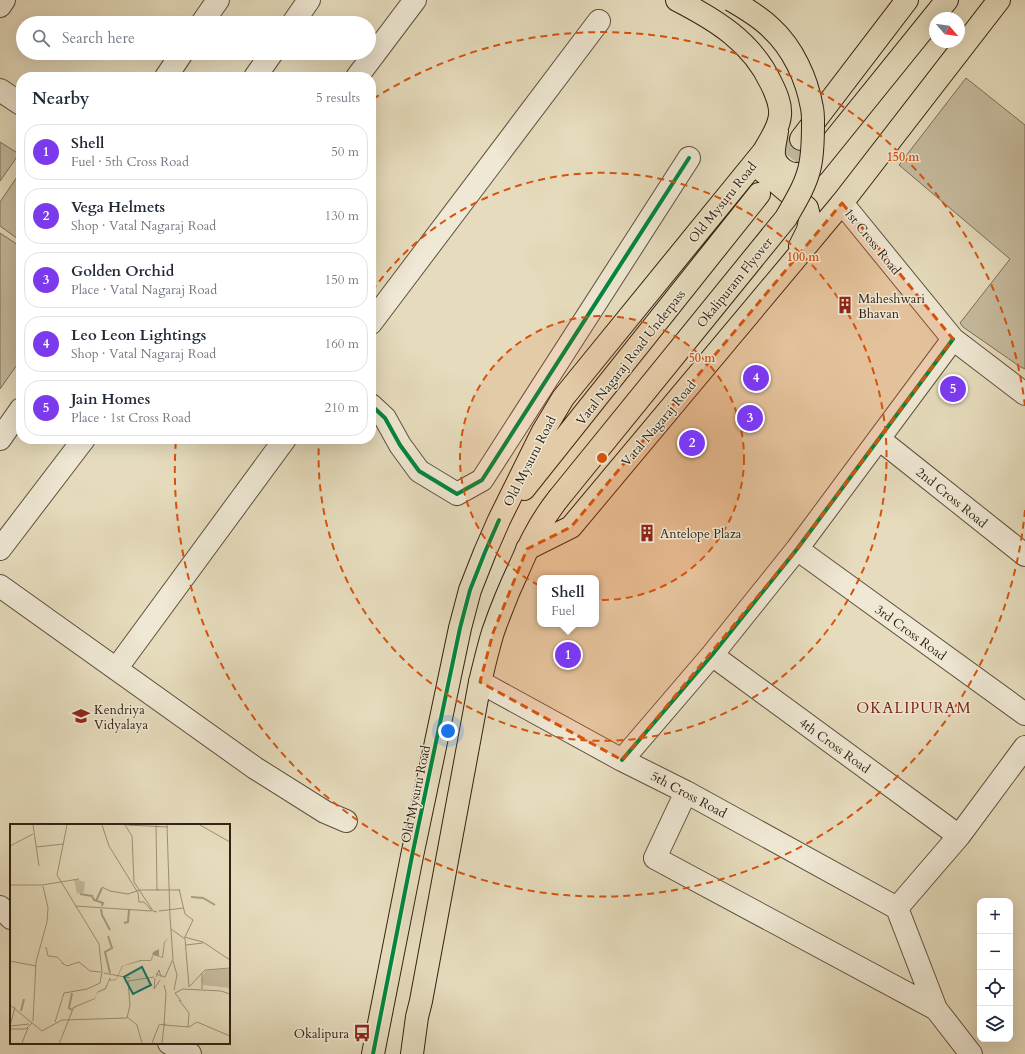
<!DOCTYPE html>
<html lang="en">
<head>
<meta charset="utf-8">
<style>
  body { margin:0; font-family:Cardo,serif; background:#f6f6f7; color:#1f2937 }
  .controls { position:absolute; right:12px; bottom:12px; display:grid; overflow:hidden; border-radius:8px; box-shadow:0 4px 16px #0002 }
  .controls button { width:36px; height:36px; display:grid; place-items:center; padding:0; border:0; border-bottom:1px solid #e0e1e3; background:#fff; color:#1f2937; font:20px sans-serif }
  .compass { position:absolute; left:929px; top:12px; width:36px; height:36px; border-radius:50%; background:#fff; box-shadow:0 4px 16px #0002; rotate:119deg }
  .you { position:absolute; left:448px; top:731px; width:14px; height:14px; margin:-10px; border:3px solid #fff; border-radius:50%; background:#1a73e8; box-shadow:0 0 0 6px #1a73e833 }
  .badge { display:grid; place-items:center; width:26px; height:26px; border-radius:50%; background:#7c3aed; color:#fff; font-size:13px; font-weight:700 }
  .pin { position:absolute; translate:-50% -50%; border:2px solid #fff; box-shadow:0 1px 4px #0006 }
  .popup { position:absolute; left:537px; top:575px; width:62px; height:52px; box-sizing:border-box; display:grid; place-content:center; border-radius:8px; background:#fff; filter:drop-shadow(0 1px 3px #0005); font-size:13px; white-space:nowrap; color:#747a83 }
  .popup b { font-size:15px; color:#1f2937 }
  .popup::after { content:''; position:absolute; left:50%; top:100%; margin-left:-8px; border:8px solid transparent; border-top-color:#fff }
  .list { margin:0; padding:0; list-style:none }
  h2 { display:flex; justify-content:space-between; align-items:center; height:52px; margin:0; padding:0 16px; font-size:17px }
  h2 small { font-size:13px; font-weight:400; color:#747a83 }
  .list li { display:grid; grid-template-columns:26px 1fr auto; gap:12px; align-items:center; box-sizing:border-box; height:56px; margin:0 8px 8px; padding:0 8px; border:1px solid #e0e1e3; border-radius:16px }
  .list b { display:block; font-size:15px; white-space:nowrap }
  .list p { margin:0; font-size:13px; white-space:nowrap; color:#747a83 }
  .list em { font-size:13px; font-style:normal; color:#747a83 }
  .icon { flex:none; width:22px; height:22px; fill:none; stroke:currentColor; stroke-width:2; stroke-linecap:round; stroke-linejoin:round }
  .map { position:relative; flex:none; width:1025px; height:1054px; overflow:hidden }
  .search { position:absolute; background:#fff; box-shadow:0 4px 16px #0002; left:16px; top:16px; width:360px; height:44px; display:flex; align-items:center; gap:10px; box-sizing:border-box; padding:0 14px; border-radius:22px; color:#747a83; font-size:15px }
  .panel { position:absolute; background:#fff; box-shadow:0 4px 16px #0002; left:16px; top:72px; width:360px; height:372px; border-radius:16px }
  .map>svg:first-child { display:block }
  .green { fill:#c7bca0; stroke:#7c6e5a }
  .lines { fill:none; stroke-linecap:round; stroke-linejoin:round }
  .major-tunnel { stroke:#c2b79b; stroke-width:22; stroke-dasharray:22 11; stroke-linecap:butt }
  .minor-casing { stroke:#5e503e; stroke-width:24 }
  .major-casing { stroke:#312113; stroke-width:24 }
  .minor { stroke:#efe8d4; stroke-width:22 }
  .major { stroke:#e6dcbd; stroke-width:22 }
  .major-bridge-casing { stroke:#312113; stroke-width:24; stroke-linecap:butt }
  .major-bridge { stroke:#e6dcbd; stroke-width:22 }
  .cycleway-casing { stroke:#efe8d4; stroke-width:6 }
  .cycleway { stroke:#00873e; stroke-width:4 }
  .marked { fill:#d6530d; fill-opacity:0.2; stroke:#d6530d; stroke-width:3; stroke-dasharray:8 5; stroke-linejoin:round }
  .ring { fill:none; stroke:#d6530d; stroke-width:2; stroke-dasharray:7 5 }
  .labels { text-anchor:middle; stroke-width:3; stroke-linejoin:round; paint-order:stroke }
  .street-label { font-size:13px; fill:#312113; stroke:#efe8d4 }
  .poi-label { font-size:13px; fill:#312113; stroke:#efe8d4; text-anchor:start }
  .quarter-label { font-size:15px; letter-spacing:1px; fill:#7a1f14; stroke:#efe8d4 }
  .inset-river { fill:none; stroke:#a89c83; stroke-width:2 }
  .inset-road { fill:none; stroke:#9e9179; stroke-width:1 }
  .view { fill:#0f766e; fill-opacity:0.15; stroke:#0f766e; stroke-width:2 }
  .inset-edge { fill:none; stroke:#312113; stroke-width:2 }
  .centre { fill:#d6530d; stroke:#efe8d4; stroke-width:2 }
  .ring-label { font-size:12px; text-anchor:middle; font-weight:bold; fill:#d6530d; stroke:#efe8d4; stroke-width:3; stroke-linejoin:round; paint-order:stroke }
</style>
</head>
<body>
<div class="map">
<svg width="1025" height="1054" viewBox="0 0 1025 1054">
  <rect width="100%" height="100%" fill="#e6dcbd"/>
  <filter id="stains"><feTurbulence type="fractalNoise" baseFrequency=".005" numOctaves="4"/><feColorMatrix values="0 0 0 0 .2 0 0 0 0 .09 0 0 0 0 .02 0 0 0 .5 -.17"/></filter>
  <radialGradient id="worn" r=".72"><stop offset=".6" stop-color="#630" stop-opacity="0"/><stop offset="1" stop-color="#630" stop-opacity=".3"/></radialGradient>
  <!-- green -->
  <path class="green" d="M966,78L1025,125V369L1019,366L963,327L960,323L1010,259L899,165Z
    M0,142L19,154L0,181Z
    M21,171V241L0,226V202Z
    M0,233L21,247V359L0,389Z"/>
  <g class="lines">
    <!-- major-tunnel -->
    <path class="major-tunnel" d="M768,182L801,139"/>
    <!-- minor casing -->
    <g class="minor-casing">
      <path id="minor" d="M0,6L4,0
        M202,23L218,0
        M293,23L309,0
        M166,77L182,53
        M255,77L272,53
        M357,77L415,0
        M0,90L21,104
        M842,203L953,339L1025,394
        M371,323L599,21
        M371,405L385,418L400,445L419,471L457,494L482,480L689,158
        M0,439L21,409
        M879,439L1025,555
        M0,549L84,439
        M797,549L1025,714
        M0,586L255,768L325,812L346,821
        M712,655L959,836
        M116,669L285,439
        M480,682L622,760L686,792L897,908
        M622,760L712,655L797,549L953,339
        M686,792L655,858L936,1009
        M0,907L11,918
        M897,908L959,836L1025,747
        M897,908L936,1009L971,1054
        M169,1043L190,1054"/>
    </g>
    <!-- major casing -->
    <g class="major-casing">
      <path id="major" d="M777,131C776,139 773,148 774,156C777,169 791,177 803,173C807,172 810,169 813,166L947,0
        M801,139L907,0
        M759,168L807,208L810,220L808,230L800,246
        M524,489L759,194
        M527,549L571,527L842,203L999,0
        M373,1054L412,856L460,628L470,590L485,552L499,520L542,433L563,398L764,151C770,140 779,128 780,115C781,104 776,93 771,83C752,42 716,20 677,0
        M412,1054L417,1017L421,1001L480,682C484,666 488,648 493,632C501,609 510,587 520,566C530,542 542,519 558,499"/>
    </g>
    <!-- minor -->
    <use href="#minor" class="minor"/>
    <!-- major -->
    <use href="#major" class="major"/>
    <!-- major-bridge casing -->
    <g class="major-bridge-casing">
      <path id="major-bridge" d="M558,499L786,218C795,202 806,185 810,166C813,152 813,138 813,123C813,118 813,113 812,108C807,79 793,48 771,28C760,17 745,8 731,0"/>
    </g>
    <!-- major-bridge -->
    <use href="#major-bridge" class="major-bridge"/>
    <!-- cycleway casing -->
    <g class="cycleway-casing">
      <path id="cycleway" d="M371,405L385,418L400,445L419,471L457,494L482,480L689,158
        M622,760L712,655L797,549L953,339
        M373,1054L412,856L460,628L470,590L485,552L499,520"/>
    </g>
    <!-- cycleway -->
    <use href="#cycleway" class="cycleway"/>
  </g>
  <!-- marked area -->
  <path class="marked" d="M842,203L953,339L797,549L622,760L480,682L493,633L527,549L571,527Z"/>
  <!-- distance rings -->
  <circle cx="602" cy="458" r="142" fill="#d6530d" fill-opacity=".12"/>
  <g class="ring">
    <circle cx="602" cy="458" r="142"/>
    <path d="M372 291A284 284 0 1 1 319 441"/>
    <path d="M1025 510A426 426 0 0 1 176 439M373 99A426 426 0 0 1 1025 406"/>
  </g>
  <!-- icons -->
  <defs>
    <g id="building-bare" transform="scale(1.38)"><path d="M-4-6H4V6H1V3H-1V6H-4ZM-2.5-4.3h1.7v1.8h-1.7ZM.8-4.3h1.7v1.8H.8ZM-2.5-1h1.7V.8h-1.7ZM.8-1h1.7V.8H.8Z" fill="#8f2418" stroke="#efe8d4" stroke-width="2.5" paint-order="stroke"/></g>
    <g id="school-bare" transform="scale(1.38)"><path d="M0-5L7-2L0 1L-7-2ZM-4 1L0 2.5L4 1V4Q0 6-4 4Z" fill="#8f2418" stroke="#efe8d4" stroke-width="2.5" paint-order="stroke"/></g>
    <g id="bus-bare" transform="scale(1.38)"><path d="M-5-6H5V4H4V6H2V4H-2V6H-4V4H-5ZM-3.5-4V0h7V-4ZM-3.5 1.2v1.5H-2V1.2ZM2 1.2v1.5H3.5V1.2Z" fill="#8f2418" stroke="#efe8d4" stroke-width="2.5" paint-order="stroke"/></g>
  </defs>
  <g fill-rule="evenodd">
    <use href="#building-bare" x="845" y="305"/>
    <use href="#building-bare" x="647" y="533"/>
    <use href="#school-bare" x="81" y="716"/>
    <use href="#bus-bare" x="362" y="1033"/>
  </g>
  <g class="labels">
    <!-- street labels -->
    <g class="street-label">
      <text transform="translate(722 202) rotate(-51)" y="5">Old Mysuru Road</text>
      <text transform="translate(873 241) rotate(51)" y="5">1st Cross Road</text>
      <text transform="translate(734 282) rotate(-51)" y="5">Okalipuram Flyover</text>
      <text transform="translate(630 357) rotate(-52)" y="5">Vatal Nagaraj Road Underpass</text>
      <text transform="translate(658 423) rotate(-50)" y="5">Vatal Nagaraj Road</text>
      <text transform="translate(529 461) rotate(-63)" y="5">Old Mysuru Road</text>
      <text transform="translate(952 497) rotate(39)" y="5">2nd Cross Road</text>
      <text transform="translate(911 632) rotate(36)" y="5">3rd Cross Road</text>
      <text transform="translate(835 745) rotate(36)" y="5">4th Cross Road</text>
      <text transform="translate(415 794) rotate(-78)" y="5">Old Mysuru Road</text>
      <text transform="translate(689 794) rotate(28)" y="5">5th Cross Road</text>
    </g>
    <!-- poi labels -->
    <g class="poi-label">
      <text x="858" y="303">Maheshwari<tspan x="858" dy="15">Bhavan</tspan></text>
      <text x="660" y="538">Antelope Plaza</text>
      <text x="94" y="714">Kendriya<tspan x="94" dy="15">Vidyalaya</tspan></text>
      <text x="349" y="1038" text-anchor="end">Okalipura</text>
    </g>
    <!-- quarter labels -->
    <g class="quarter-label">
      <text x="914" y="713">OKALIPURAM</text>
    </g>
  </g>
  <!-- overview -->
  <g transform="translate(10 824)">
    <rect width="220" height="220" fill="#e6dcbd"/>
    <path d="M64,55L75,58L74,68L67,70ZM204,145H220V164L193,161L191,156L195,147Z" fill="#c7bca0"/>
    <path d="M160,113L155,118L153,134L143,131L142,136L140,137H131L113,142L106,156L99,157L96,165L87,169L85,175L64,184L50,219H49L63,183L85,174L87,168L95,164L100,153L101,156L106,155L112,142L130,136H141L143,128L149,125V132L152,133L154,118Z" fill="#a89c83"/>
    <path class="inset-river" d="M70,70L82,72L84,76L93,79L92,82M181,73L193,74L205,81M86,77L92,64M91,85L92,91L100,106M114,99L118,98L119,86M98,112L102,124L95,128L100,149M62,186L59,184L62,169M11,187L14,175"/>
    <path class="inset-road" d="M23,1L29,42M92,1L99,22L128,69L129,78H134L142,87M115,1L122,12L124,58L143,87L147,88M117,1L158,3M146,1L147,66H170M190,1L220,18M0,22L23,10M26,23L54,20M0,61H32L69,55M92,63L100,67L118,70L130,66H149M169,65L175,90L183,96L175,113M65,82L141,87M149,87L174,84M161,105L175,115L179,163M174,113L193,118L220,136M176,121L193,119M36,123L38,132L47,133L54,140M0,137L26,142M163,137L167,151L164,166M52,139L57,142L69,138L80,147L91,148M94,149L120,154M146,150L155,153L163,135L160,93L157,1M146,153L149,146L151,153M145,154L144,165L150,156M154,161L156,169L154,201M179,163L195,146L220,144M192,165V149M169,176L179,189L178,203M171,177L165,169L173,165L211,167L220,170M0,181L32,207L52,196L117,194L120,181L118,157L144,153M117,193L127,201L132,219M23,197L26,138L37,98L38,84L33,62M45,198L54,169L77,165L90,159L92,148L89,120L47,51L57,1M154,201L179,203L187,198L220,212M0,202L19,200M0,202L5,183M0,205H16L22,199M12,219L18,204M142,219L149,201L156,200M152,219L154,201"/>
    <path class="view" d="M132,143L141,161L123,170L114,153Z"/>
    <rect width="220" height="220" class="inset-edge"/>
  </g>
  <circle cx="602" cy="458" r="6" class="centre"/>
  <g class="ring-label">
    <text x="903" y="161">150 m</text>
    <text x="803" y="261">100 m</text>
    <text x="702" y="362">50 m</text>
  </g>
  <rect width="100%" height="100%" filter="url(#stains)"/>
  <rect width="100%" height="100%" fill="url(#worn)"/>
</svg>
<div class="controls">
<button>+</button>
<button>−</button>
<button><svg class="icon" aria-label="locate" viewBox="0 0 24 24"><circle cx="12" cy="12" r="6"/><path d="M12 2v4M12 18v4M2 12h4M18 12h4"/></svg></button>
<button><svg class="icon" aria-label="layers" viewBox="0 0 24 24"><path d="M12 4l9 5-9 5-9-5zM3 14l9 5 9-5"/></svg></button>
</div>
<svg class="compass" viewBox="-18 -18 36 36"><path d="M0-13l5 13h-10z" fill="#e53935"/><path d="M0 13l5-13h-10z" fill="#747a83"/></svg>
<div class="you"></div>
<div class="pin badge" style="left:568px;top:655px">1</div>
<div class="popup"><b>Shell</b>Fuel</div>
<div class="pin badge" style="left:692px;top:443px">2</div>
<div class="pin badge" style="left:750px;top:418px">3</div>
<div class="pin badge" style="left:756px;top:378px">4</div>
<div class="pin badge" style="left:953px;top:389px">5</div>
<div class="search"><svg class="icon" aria-label="search" viewBox="0 0 24 24"><circle cx="10" cy="10" r="6"/><path d="M15 15l6 6"/></svg>Search here</div>
<section class="panel">
<h2>Nearby<small>5 results</small></h2>
<ul class="list">
<li><span class="badge">1</span><div><b>Shell</b><p>Fuel · 5th Cross Road</p></div><em>50 m</em></li>
<li><span class="badge">2</span><div><b>Vega Helmets</b><p>Shop · Vatal Nagaraj Road</p></div><em>130 m</em></li>
<li><span class="badge">3</span><div><b>Golden Orchid</b><p>Place · Vatal Nagaraj Road</p></div><em>150 m</em></li>
<li><span class="badge">4</span><div><b>Leo Leon Lightings</b><p>Shop · Vatal Nagaraj Road</p></div><em>160 m</em></li>
<li><span class="badge">5</span><div><b>Jain Homes</b><p>Place · 1st Cross Road</p></div><em>210 m</em></li>
</ul>
</section>
</div>
</body>
</html>
